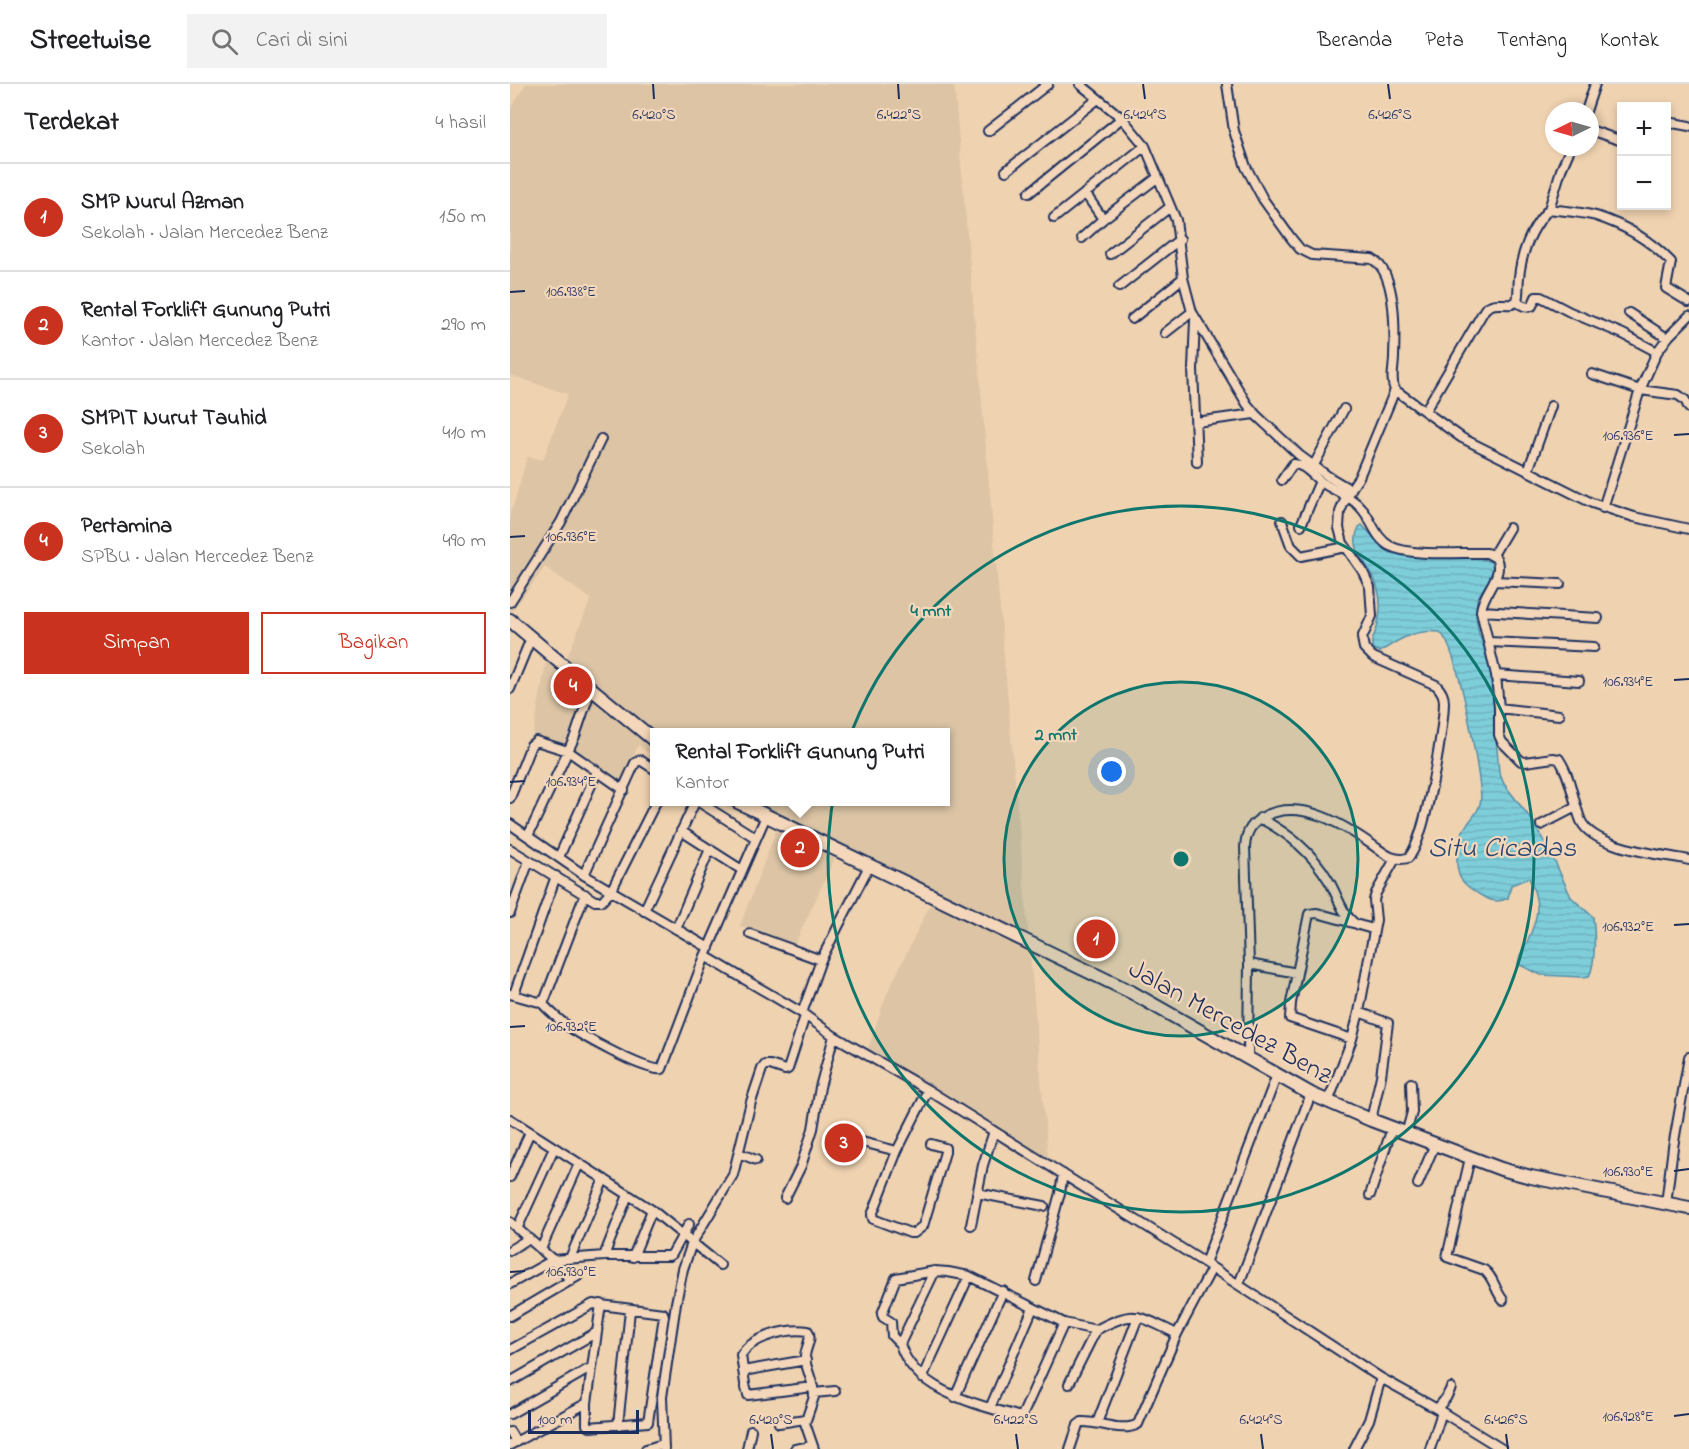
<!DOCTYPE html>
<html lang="id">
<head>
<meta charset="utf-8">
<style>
  body { margin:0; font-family:"Indie Flower",sans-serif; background:#f2f2f2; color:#202124 }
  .controls { position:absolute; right:18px; top:18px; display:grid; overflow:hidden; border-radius:0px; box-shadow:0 3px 9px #0003 }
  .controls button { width:54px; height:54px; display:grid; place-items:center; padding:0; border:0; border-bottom:2px solid #e0e0e0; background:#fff; color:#202124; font:30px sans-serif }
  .compass { position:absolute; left:1035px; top:18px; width:54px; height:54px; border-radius:50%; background:#fff; box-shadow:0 3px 9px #0003; rotate:265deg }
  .scale { position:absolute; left:18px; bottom:15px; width:111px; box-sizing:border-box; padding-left:6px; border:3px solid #1b2f5e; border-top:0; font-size:16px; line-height:21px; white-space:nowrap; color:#1b2f5e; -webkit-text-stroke:4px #f4d7ba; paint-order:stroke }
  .you { position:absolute; left:602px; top:688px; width:21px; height:21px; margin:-15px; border:4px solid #fff; border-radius:50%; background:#1a73e8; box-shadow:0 0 0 9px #1a73e833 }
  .badge { display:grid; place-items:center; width:39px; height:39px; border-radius:50%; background:#c8321e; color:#fff; font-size:20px; font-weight:700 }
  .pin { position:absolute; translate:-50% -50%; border:3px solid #fff; box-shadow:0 2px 6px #0006 }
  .popup { position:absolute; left:140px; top:644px; width:300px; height:78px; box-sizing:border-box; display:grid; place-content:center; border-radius:0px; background:#fff; filter:drop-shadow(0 2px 4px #0005); font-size:20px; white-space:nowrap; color:#757577 }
  .popup b { font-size:22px; color:#202124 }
  .popup::after { content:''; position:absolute; left:50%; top:100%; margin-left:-12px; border:12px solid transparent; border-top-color:#fff }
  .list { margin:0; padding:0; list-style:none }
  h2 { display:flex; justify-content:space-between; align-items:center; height:78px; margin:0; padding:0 24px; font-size:26px }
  h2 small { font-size:20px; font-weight:400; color:#757577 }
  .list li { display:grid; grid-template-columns:39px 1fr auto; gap:18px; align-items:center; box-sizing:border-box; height:108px; padding:0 24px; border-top:2px solid #e0e0e0 }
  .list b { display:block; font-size:22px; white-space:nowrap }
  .list p { margin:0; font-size:20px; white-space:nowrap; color:#757577 }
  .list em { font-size:20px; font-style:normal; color:#757577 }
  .actions { display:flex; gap:12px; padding:18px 24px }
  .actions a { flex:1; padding:14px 0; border:2px solid #c8321e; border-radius:0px; text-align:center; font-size:21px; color:#c8321e }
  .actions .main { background:#c8321e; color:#fff }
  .icon { flex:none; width:33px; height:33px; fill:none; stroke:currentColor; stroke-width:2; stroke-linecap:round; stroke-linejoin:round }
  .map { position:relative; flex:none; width:1179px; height:1365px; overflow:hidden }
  header { display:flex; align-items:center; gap:36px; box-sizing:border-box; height:84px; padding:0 30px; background:#fff; border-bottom:2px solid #e0e0e0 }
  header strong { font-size:28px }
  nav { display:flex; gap:33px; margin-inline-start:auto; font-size:21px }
  .search { width:420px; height:54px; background:#f2f2f2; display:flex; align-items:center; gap:15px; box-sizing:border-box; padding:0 21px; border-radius:0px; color:#757577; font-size:22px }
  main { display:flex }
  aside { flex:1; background:#fff }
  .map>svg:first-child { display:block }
  .built { fill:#dcc4a5 }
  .water { fill:url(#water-rules); stroke:#568ea8; stroke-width:1.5 }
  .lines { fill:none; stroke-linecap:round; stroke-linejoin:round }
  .minor-casing { stroke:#1b2f5e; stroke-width:12 }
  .primary-casing { stroke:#1b2f5e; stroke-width:16 }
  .minor { stroke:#f4d7ba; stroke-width:8 }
  .primary { stroke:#f4d7ba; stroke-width:12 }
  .ticks { fill:none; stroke:#1b2f5e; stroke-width:2 }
  .ring { fill:none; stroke:#0f766e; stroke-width:3 }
  .labels { text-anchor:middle; stroke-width:4.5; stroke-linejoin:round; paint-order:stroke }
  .street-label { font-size:27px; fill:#1b2f5e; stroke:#f4d7ba }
  .water-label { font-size:28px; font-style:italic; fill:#2a4771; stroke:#f4d7ba }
  .ticks-label { font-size:15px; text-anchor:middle; fill:#1b2f5e; stroke:#f4d7ba; stroke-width:4.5; stroke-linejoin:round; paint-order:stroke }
  .centre { fill:#0f766e; stroke:#f4d7ba; stroke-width:3 }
  .ring-label { font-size:18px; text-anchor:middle; font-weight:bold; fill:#0f766e; stroke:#f4d7ba; stroke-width:4.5; stroke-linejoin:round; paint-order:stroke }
</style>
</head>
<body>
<header>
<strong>Streetwise</strong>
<div class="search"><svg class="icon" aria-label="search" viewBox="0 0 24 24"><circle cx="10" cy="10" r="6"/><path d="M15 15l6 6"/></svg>Cari di sini</div>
<nav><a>Beranda</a><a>Peta</a><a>Tentang</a><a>Kontak</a></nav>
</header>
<main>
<aside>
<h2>Terdekat<small>4 hasil</small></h2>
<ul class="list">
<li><span class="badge">1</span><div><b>SMP Nurul Azman</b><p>Sekolah · Jalan Mercedez Benz</p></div><em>150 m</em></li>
<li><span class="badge">2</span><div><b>Rental Forklift Gunung Putri</b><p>Kantor · Jalan Mercedez Benz</p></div><em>290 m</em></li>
<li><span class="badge">3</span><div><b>SMPIT Nurut Tauhid</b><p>Sekolah</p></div><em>410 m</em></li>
<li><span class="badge">4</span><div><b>Pertamina</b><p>SPBU · Jalan Mercedez Benz</p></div><em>490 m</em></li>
</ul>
<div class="actions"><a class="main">Simpan</a><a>Bagikan</a></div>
</aside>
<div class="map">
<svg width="1179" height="1365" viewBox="0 0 1179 1365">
  <defs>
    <pattern id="water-rules" width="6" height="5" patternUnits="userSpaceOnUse" patternTransform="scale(1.5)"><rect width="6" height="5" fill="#7eceda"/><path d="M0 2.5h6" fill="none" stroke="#6cb1be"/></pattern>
  </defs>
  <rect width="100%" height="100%" fill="#efd2b0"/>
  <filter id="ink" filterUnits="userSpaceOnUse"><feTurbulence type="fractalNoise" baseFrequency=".0167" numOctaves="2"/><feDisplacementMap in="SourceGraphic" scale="12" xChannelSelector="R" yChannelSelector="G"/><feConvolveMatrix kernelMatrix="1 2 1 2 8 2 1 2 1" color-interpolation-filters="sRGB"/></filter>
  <g filter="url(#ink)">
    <!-- built -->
    <path class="built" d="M16,0H444L538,1075L492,1051L433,1009L358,965L376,912L421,819L327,769L283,864L230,842L267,744L204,718H436V648H144V673L128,661L110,702L63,665L23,652L39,562L56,576L81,515L35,483L2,527L0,526V428L5,417L17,373L33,376L58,310L0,291V26Z"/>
    <!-- water -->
    <path class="water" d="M852,441L867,457L897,471L919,474L966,473L981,478L984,483L982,491L967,515L966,532L969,550L980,579L989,688L994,700L1024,739L1046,780L1061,813L1083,833C1085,846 1086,880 1079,892L1073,893L1031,891L1008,880C1009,871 1013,865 1017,858C1029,832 1031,820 1019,794L1001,801L998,814C988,819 981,817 972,812C965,808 955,802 951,795C944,783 947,756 954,745C961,734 971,727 971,713C969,685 949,565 930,548C905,545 889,555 870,568L863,565C859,555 867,549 868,539C871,527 871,514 867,502C861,481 837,466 849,443Z"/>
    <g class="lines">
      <!-- minor casing -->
      <g class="minor-casing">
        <path id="minor" d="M570,0L612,34L635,62L666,136L673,194L682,228L737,320L747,332L789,371L819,393L841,406
          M717,0L724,47L736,83L753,115L781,154L790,165L802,171L862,175C887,188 885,248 884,273C884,285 880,295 885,306L849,393L837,411L830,428L829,444L833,459L852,486L860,503L862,532L852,554L854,564L863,573L926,601C931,606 934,611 934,618C934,643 915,759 898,774C882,778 873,768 861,760C832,740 792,715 757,731C742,738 736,747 735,763L739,880L738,975
          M1076,27L1085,0
          M1156,43L1163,39L1179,42
          M1080,46L1112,57
          M478,47L538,0
          M496,87L588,15
          M519,109L612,34
          M575,109L593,135
          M1039,125L1051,86L1061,63
          M544,134L635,62
          M572,154L593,135L647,94
          M600,170L660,123
          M609,203L670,155
          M1007,217C1009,209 1008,201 1009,193C1012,166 1021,144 1039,125C1054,127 1071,128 1086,132C1114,141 1140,156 1161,178L1156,204L1179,218
          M1007,217C1010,221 1016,224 1022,222L1026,213H1031L1060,228L1113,250L1147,268
          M1119,229L1157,254
          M622,235L673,194
          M685,236L683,285L687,378
          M655,249L682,228
          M1082,290L1130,306L1168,311L1175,316L1179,324
          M885,306L952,354L1082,419L1124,433L1179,445
          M915,327L975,225C984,217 991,221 1002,220L1007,217
          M686,338L744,330
          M804,381L834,325
          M1018,387L1041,322
          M772,396L783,380C794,380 801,390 810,397C823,407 841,411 852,425C862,436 865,454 880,462C901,473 952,468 977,469L986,474C995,492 972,508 971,527L986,591L989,624V651L992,658L1011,677L1015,678L1043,674L1049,675C1061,693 1063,717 1071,737C1084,765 1152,770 1179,776
          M1093,424L1130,306L1147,268L1159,252L1179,232
          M772,437L781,462L791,472L836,463
          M791,441L810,397
          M983,471L999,444
          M985,497L1050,500
          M0,518L51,438L91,355
          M971,527L1088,534
          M979,558L1084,563
          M986,591L1069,597
          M0,605L21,554
          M989,624L1049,631
          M0,714L21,661L26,657L58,667L114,706
          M189,718L246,754
          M750,734C779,750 802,768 819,797C827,810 831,828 843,838C849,843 858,842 864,846
          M0,740L74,791L199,864
          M1031,741L1066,723
          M171,747L232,786
          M18,752L65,652L81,605
          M0,765L85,817H92L101,807L146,718
          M49,773L87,688
          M74,791L125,679L130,676L144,685
          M134,827L185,718
          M0,829L19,777
          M166,845L200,765
          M240,850L311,876
          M195,872L292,929L324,952L418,1006L695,1179L871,1294L927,1325L992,1365
          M739,880L787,889L799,830L807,829L843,839
          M787,889L781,919L780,934L842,955
          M0,910L29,918L35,915L75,810
          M4,910L46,792
          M31,918C37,925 44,931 51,937C66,949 135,988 152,985L195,872L256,732
          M849,928L878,939L871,992L861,1036
          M292,929L311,876L359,782
          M418,1006L387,1067L362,1131L363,1135L400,1149H404L413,1142L435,1068V1064L421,1060
          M818,1018L842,955L849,928L866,836L864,816L866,809L885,775
          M0,1035L142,1126L210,1181
          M896,1050L902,1028L901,999
          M348,1057L387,1067
          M229,1069L246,1076
          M960,1074L937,1173L974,1186C984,1193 985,1207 993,1216
          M0,1093L20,1048
          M908,1100L925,1060
          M467,1109L534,1122
          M860,1111L882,1044
          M275,1114L291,1082L303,1045L310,1003L324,952
          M1156,1120L1163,1063L1179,973
          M0,1138L43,1176L61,1197
          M461,1141L473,1081L484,1047
          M7,1145L44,1064
          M31,1165L69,1080
          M0,1166L18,1155
          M94,1172L118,1111
          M123,1173L142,1126
          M60,1174L94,1095
          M695,1179L767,991
          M425,1187L390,1260C404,1307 466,1320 507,1332H512L554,1239
          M526,1197L550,1109L553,1090
          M0,1200L43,1176L94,1172H159L162,1170L179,1140
          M729,1200L801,1010
          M0,1232L68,1192
          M390,1260L382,1252L381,1238L373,1233L372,1230L386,1194L425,1187L438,1188L459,1192L554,1239L586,1246C626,1224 628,1232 667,1250
          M0,1266L83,1220L153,1229L154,1232L138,1338L80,1343L77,1341V1319L91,1220
          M233,1287L296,1276
          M412,1294L459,1192
          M0,1298L87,1248
          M559,1300L586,1246
          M303,1303L238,1311L235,1300L231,1271C242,1253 277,1244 298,1247C303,1257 294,1264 295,1275C297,1288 304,1298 304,1313L295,1339L304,1365
          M304,1309L325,1307
          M445,1313L493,1207
          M480,1324L523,1224
          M927,1325L936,1314L941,1304
          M0,1330L82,1283
          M269,1339L295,1335
          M587,1339L628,1233
          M108,1341L120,1226
          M0,1348L6,1358
          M0,1361L77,1319
          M136,1365L153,1360
          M154,1365L152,1313L166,1219L173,1185L182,1159L223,1091L241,1018L252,985L255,981H260L275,986L278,985L295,932
          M237,1365L241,1346
          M285,1365L302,1362
          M560,1365L568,1341L572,1338C589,1337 612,1349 628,1340L667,1250L702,1184
          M844,1365L859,1336L871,1294
          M920,1365L932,1328"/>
      </g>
      <!-- primary casing -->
      <g class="primary-casing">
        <path id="primary" d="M0,536L73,598L144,656
          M228,718L621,908L801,1010L861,1036L991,1085L1021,1093L1179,1124"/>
      </g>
      <!-- minor -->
      <use href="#minor" class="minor"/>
      <!-- primary -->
      <use href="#primary" class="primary"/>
    </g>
  </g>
  <!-- ticks -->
  <path class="ticks" d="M143,0L144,15M388,0L389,15M633,0L635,15M878,0L880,15M0,208L15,207M1164,351L1179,350M0,453L15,452M1164,596L1179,595M0,698L15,697M1164,841L1179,840M0,943L15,942M1164,1087L1179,1085M0,1188L15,1187M1164,1332L1179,1330M261,1350L263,1365M506,1350L508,1365M751,1350L753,1365M996,1350L998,1365"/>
  <!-- distance rings -->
  <circle cx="671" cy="775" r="177" fill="#0f766e" fill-opacity=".12"/>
  <g class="ring">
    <circle cx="671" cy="775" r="177"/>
    <circle cx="671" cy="775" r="353"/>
  </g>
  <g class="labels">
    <!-- street labels -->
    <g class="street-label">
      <text transform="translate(721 937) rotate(29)" y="9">Jalan Mercedez Benz</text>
    </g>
    <!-- water labels -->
    <g class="water-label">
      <text x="992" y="772">Situ Cicadas</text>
    </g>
  </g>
  <g class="ticks-label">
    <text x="144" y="35">6.420°S</text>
    <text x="389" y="35">6.422°S</text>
    <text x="635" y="35">6.424°S</text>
    <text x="880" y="35">6.426°S</text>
    <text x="61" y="212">106.938°E</text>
    <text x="1118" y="356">106.936°E</text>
    <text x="61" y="457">106.936°E</text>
    <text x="1118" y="602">106.934°E</text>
    <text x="61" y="702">106.934°E</text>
    <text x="1118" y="847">106.932°E</text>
    <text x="61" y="947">106.932°E</text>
    <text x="1118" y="1092">106.930°E</text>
    <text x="61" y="1192">106.930°E</text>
    <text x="1118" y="1337">106.928°E</text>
    <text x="261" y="1340">6.420°S</text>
    <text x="506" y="1340">6.422°S</text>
    <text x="751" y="1340">6.424°S</text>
    <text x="996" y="1340">6.426°S</text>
  </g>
  <circle cx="671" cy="775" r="9" class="centre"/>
  <g class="ring-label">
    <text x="421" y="532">4 mnt</text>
    <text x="546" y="656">2 mnt</text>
  </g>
</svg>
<div class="controls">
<button>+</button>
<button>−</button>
</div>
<svg class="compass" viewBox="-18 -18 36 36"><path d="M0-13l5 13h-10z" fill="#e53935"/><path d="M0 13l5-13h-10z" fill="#757577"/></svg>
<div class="scale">100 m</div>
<div class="you"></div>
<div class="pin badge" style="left:586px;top:855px">1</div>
<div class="pin badge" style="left:290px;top:764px">2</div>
<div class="popup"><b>Rental Forklift Gunung Putri</b>Kantor</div>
<div class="pin badge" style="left:334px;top:1059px">3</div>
<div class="pin badge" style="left:63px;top:602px">4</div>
</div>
</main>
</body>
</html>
